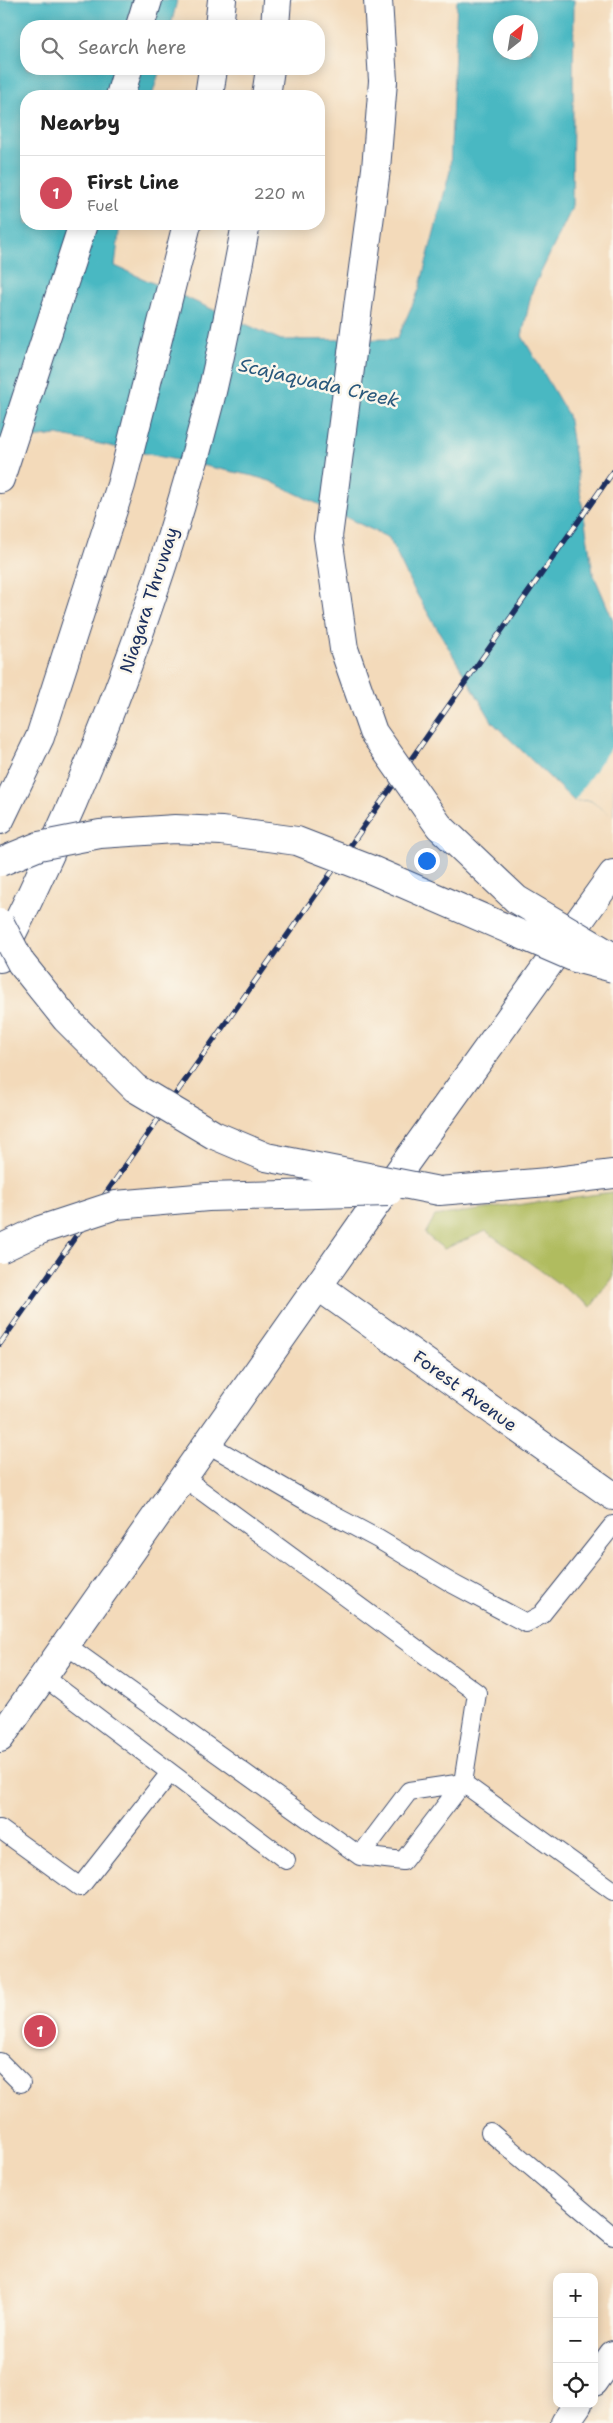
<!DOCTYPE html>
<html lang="en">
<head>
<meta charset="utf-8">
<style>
  body { margin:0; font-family:"Shantell Sans",sans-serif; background:#f6f6f6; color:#222 }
  .controls { position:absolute; right:15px; bottom:15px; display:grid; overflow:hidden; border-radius:10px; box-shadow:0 2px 12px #0003 }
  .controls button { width:45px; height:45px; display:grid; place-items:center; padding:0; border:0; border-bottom:1px solid #e0e0e0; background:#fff; color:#222; font:25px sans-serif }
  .compass { position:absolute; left:493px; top:15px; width:45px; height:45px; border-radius:50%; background:#fff; box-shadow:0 2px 12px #0003; rotate:30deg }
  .you { position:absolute; left:426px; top:860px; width:18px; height:18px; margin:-12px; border:4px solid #fff; border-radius:50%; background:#1a73e8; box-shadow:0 0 0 8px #1a73e833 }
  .badge { display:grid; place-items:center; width:32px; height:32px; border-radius:50%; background:#d1495b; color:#fff; font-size:16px; font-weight:700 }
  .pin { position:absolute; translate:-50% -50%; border:2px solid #fff; box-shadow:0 1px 5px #0006 }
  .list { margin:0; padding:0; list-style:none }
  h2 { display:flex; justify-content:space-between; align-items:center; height:65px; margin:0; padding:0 20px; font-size:21px }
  h2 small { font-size:16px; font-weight:400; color:#767676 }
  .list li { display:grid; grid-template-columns:32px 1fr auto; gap:15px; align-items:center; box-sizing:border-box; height:75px; padding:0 20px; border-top:1px solid #e0e0e0 }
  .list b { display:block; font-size:19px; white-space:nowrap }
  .list p { margin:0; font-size:16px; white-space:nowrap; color:#767676 }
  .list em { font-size:16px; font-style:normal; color:#767676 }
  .icon { flex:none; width:28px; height:28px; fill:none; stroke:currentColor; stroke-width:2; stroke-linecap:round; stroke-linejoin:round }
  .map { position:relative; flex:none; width:613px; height:2423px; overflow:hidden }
  .search { position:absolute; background:#fff; box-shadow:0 2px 12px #0003; left:20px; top:20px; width:305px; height:55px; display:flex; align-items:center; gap:12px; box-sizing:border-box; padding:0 18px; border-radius:20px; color:#767676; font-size:19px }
  .panel { position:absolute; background:#fff; box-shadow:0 2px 12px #0003; left:20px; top:90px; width:305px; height:140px; border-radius:20px }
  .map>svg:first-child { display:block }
  .green { fill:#b0bc5e; stroke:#66765e }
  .water { fill:#49b8c2; stroke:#327490; fill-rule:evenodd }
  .pier { fill:#f3daba }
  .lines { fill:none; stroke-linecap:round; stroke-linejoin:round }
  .lane-casing { stroke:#3b496c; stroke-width:20 }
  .street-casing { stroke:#3b496c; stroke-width:30 }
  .secondary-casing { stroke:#3b496c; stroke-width:30 }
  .primary-casing { stroke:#3b496c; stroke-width:30 }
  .highway-casing { stroke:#3b496c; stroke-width:30 }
  .lane { stroke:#fff; stroke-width:18 }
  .street { stroke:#fff; stroke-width:28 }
  .secondary { stroke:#fff; stroke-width:28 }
  .primary { stroke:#fff; stroke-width:28 }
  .highway { stroke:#fff; stroke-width:28 }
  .rail-casing { stroke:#1b2f5e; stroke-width:5.5 }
  .rail { stroke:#fbf7ec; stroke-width:4; stroke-dasharray:11; stroke-linecap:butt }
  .highway-bridge-casing { stroke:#3b496c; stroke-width:30; stroke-linecap:butt }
  .highway-bridge { stroke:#fff; stroke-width:28 }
  .labels { text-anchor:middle; stroke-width:5; stroke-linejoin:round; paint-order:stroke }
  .street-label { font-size:18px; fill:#1b2f5e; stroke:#fbf7ec }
  .water-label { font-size:19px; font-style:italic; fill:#29587c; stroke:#fbf7ec }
</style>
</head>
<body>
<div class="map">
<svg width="613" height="2423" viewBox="0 0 613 2423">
  <rect width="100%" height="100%" fill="#fbf7ec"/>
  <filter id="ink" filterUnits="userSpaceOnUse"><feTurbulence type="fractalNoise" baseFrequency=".02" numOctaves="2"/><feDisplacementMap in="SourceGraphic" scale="10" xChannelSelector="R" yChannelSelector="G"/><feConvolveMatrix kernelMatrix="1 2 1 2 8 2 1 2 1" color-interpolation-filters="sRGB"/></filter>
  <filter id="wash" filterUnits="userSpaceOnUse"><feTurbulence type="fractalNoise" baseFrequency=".0096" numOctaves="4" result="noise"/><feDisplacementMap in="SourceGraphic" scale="20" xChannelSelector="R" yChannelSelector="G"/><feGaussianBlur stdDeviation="1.12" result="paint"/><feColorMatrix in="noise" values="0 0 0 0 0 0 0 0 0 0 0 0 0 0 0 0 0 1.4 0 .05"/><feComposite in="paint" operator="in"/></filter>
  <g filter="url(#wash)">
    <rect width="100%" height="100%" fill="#f3daba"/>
    <!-- green -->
    <path class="green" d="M613,1192V1276L591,1307L486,1231L444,1249L425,1234L435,1216Z"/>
    <!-- water -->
    <path class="water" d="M0,0H177L171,26H26V69H160L152,96H26V224H120L115,266L281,340L397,339L419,290L450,171L457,0H574L572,208L532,291L522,336L568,415L593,573L613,620V816L590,800L574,801L493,723L412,586L389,538L270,481L253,476L57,435L0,442ZM500,22H530V52H500Z"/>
    <!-- pier -->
    <path class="pier" d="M613,744V817L590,800L574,801Z"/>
  </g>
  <g filter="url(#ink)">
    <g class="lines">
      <!-- lane casing -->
      <g class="lane-casing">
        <path id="lane" d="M208,1444L310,1503L378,1539L453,1584L526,1623L541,1615L613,1525
          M66,1645L360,1856L403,1861L463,1783L477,1693L184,1478
          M44,1677L286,1860
          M0,1829L80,1887L170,1773
          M360,1856L409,1791L463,1783L613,1891
          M0,2062L21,2083
          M490,2132L613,2236"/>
      </g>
      <!-- street casing -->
      <g class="street-casing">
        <path id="street" d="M594,2382L613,2355
          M565,2423L578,2404"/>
      </g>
      <!-- secondary casing -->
      <g class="secondary-casing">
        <path id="secondary" d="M318,1286L613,1496"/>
      </g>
      <!-- primary casing -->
      <g class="primary-casing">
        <path id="primary" d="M0,1738L368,1215L613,874"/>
      </g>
      <!-- highway casing -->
      <g class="highway-casing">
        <path id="highway" d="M378,0L383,81
          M140,26L148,0
          M219,26L222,0
          M275,26L277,0
          M120,96L128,69
          M209,96L213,69
          M266,96L270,69
          M0,479L83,224
          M0,820L40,737L121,485L187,224
          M0,958C90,780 161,593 210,400C224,342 235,283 246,224
          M439,1191L548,1182L613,1174"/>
      </g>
      <!-- lane -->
      <use href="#lane" class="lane"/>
      <!-- street -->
      <use href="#street" class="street"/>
      <!-- secondary -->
      <use href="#secondary" class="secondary"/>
      <!-- primary -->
      <use href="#primary" class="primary"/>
      <!-- highway -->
      <use href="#highway" class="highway"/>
      <!-- rail casing -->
      <g class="rail-casing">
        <path id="rail" d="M0,1344L613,472"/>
      </g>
      <!-- rail -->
      <use href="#rail" class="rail"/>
      <!-- highway-bridge casing -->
      <g class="highway-bridge-casing">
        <path id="highway-bridge" d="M383,81L376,169L328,537L344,649L373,732L439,826L516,899L613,957
          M0,862L39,846L100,834L175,829L222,831L297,841L372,870L575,958L613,968
          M0,923L21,963L66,1019L135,1088L214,1135L266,1157L439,1191
          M0,1249L40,1230L116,1205L208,1197L388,1192"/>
      </g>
      <!-- highway-bridge -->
      <use href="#highway-bridge" class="highway-bridge"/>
    </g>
  </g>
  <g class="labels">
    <!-- street labels -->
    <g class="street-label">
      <text transform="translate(149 600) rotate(-72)" y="6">Niagara Thruway</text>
      <text transform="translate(465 1391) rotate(36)" y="6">Forest Avenue</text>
    </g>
    <!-- water labels -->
    <g class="water-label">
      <text transform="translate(319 382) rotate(13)" y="7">Scajaquada Creek</text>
    </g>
  </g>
</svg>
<div class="controls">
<button>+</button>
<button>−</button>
<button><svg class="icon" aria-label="locate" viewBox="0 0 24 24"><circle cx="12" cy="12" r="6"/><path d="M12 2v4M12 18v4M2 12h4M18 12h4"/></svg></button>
</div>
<svg class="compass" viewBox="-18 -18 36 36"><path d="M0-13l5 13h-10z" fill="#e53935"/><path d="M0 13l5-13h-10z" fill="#767676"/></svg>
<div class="you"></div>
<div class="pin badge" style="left:40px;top:2031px">1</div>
<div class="search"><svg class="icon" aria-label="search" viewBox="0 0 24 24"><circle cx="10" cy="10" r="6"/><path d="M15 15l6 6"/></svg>Search here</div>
<section class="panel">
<h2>Nearby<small></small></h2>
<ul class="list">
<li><span class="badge">1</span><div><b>First Line</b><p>Fuel</p></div><em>220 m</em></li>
</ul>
</section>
</div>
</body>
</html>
